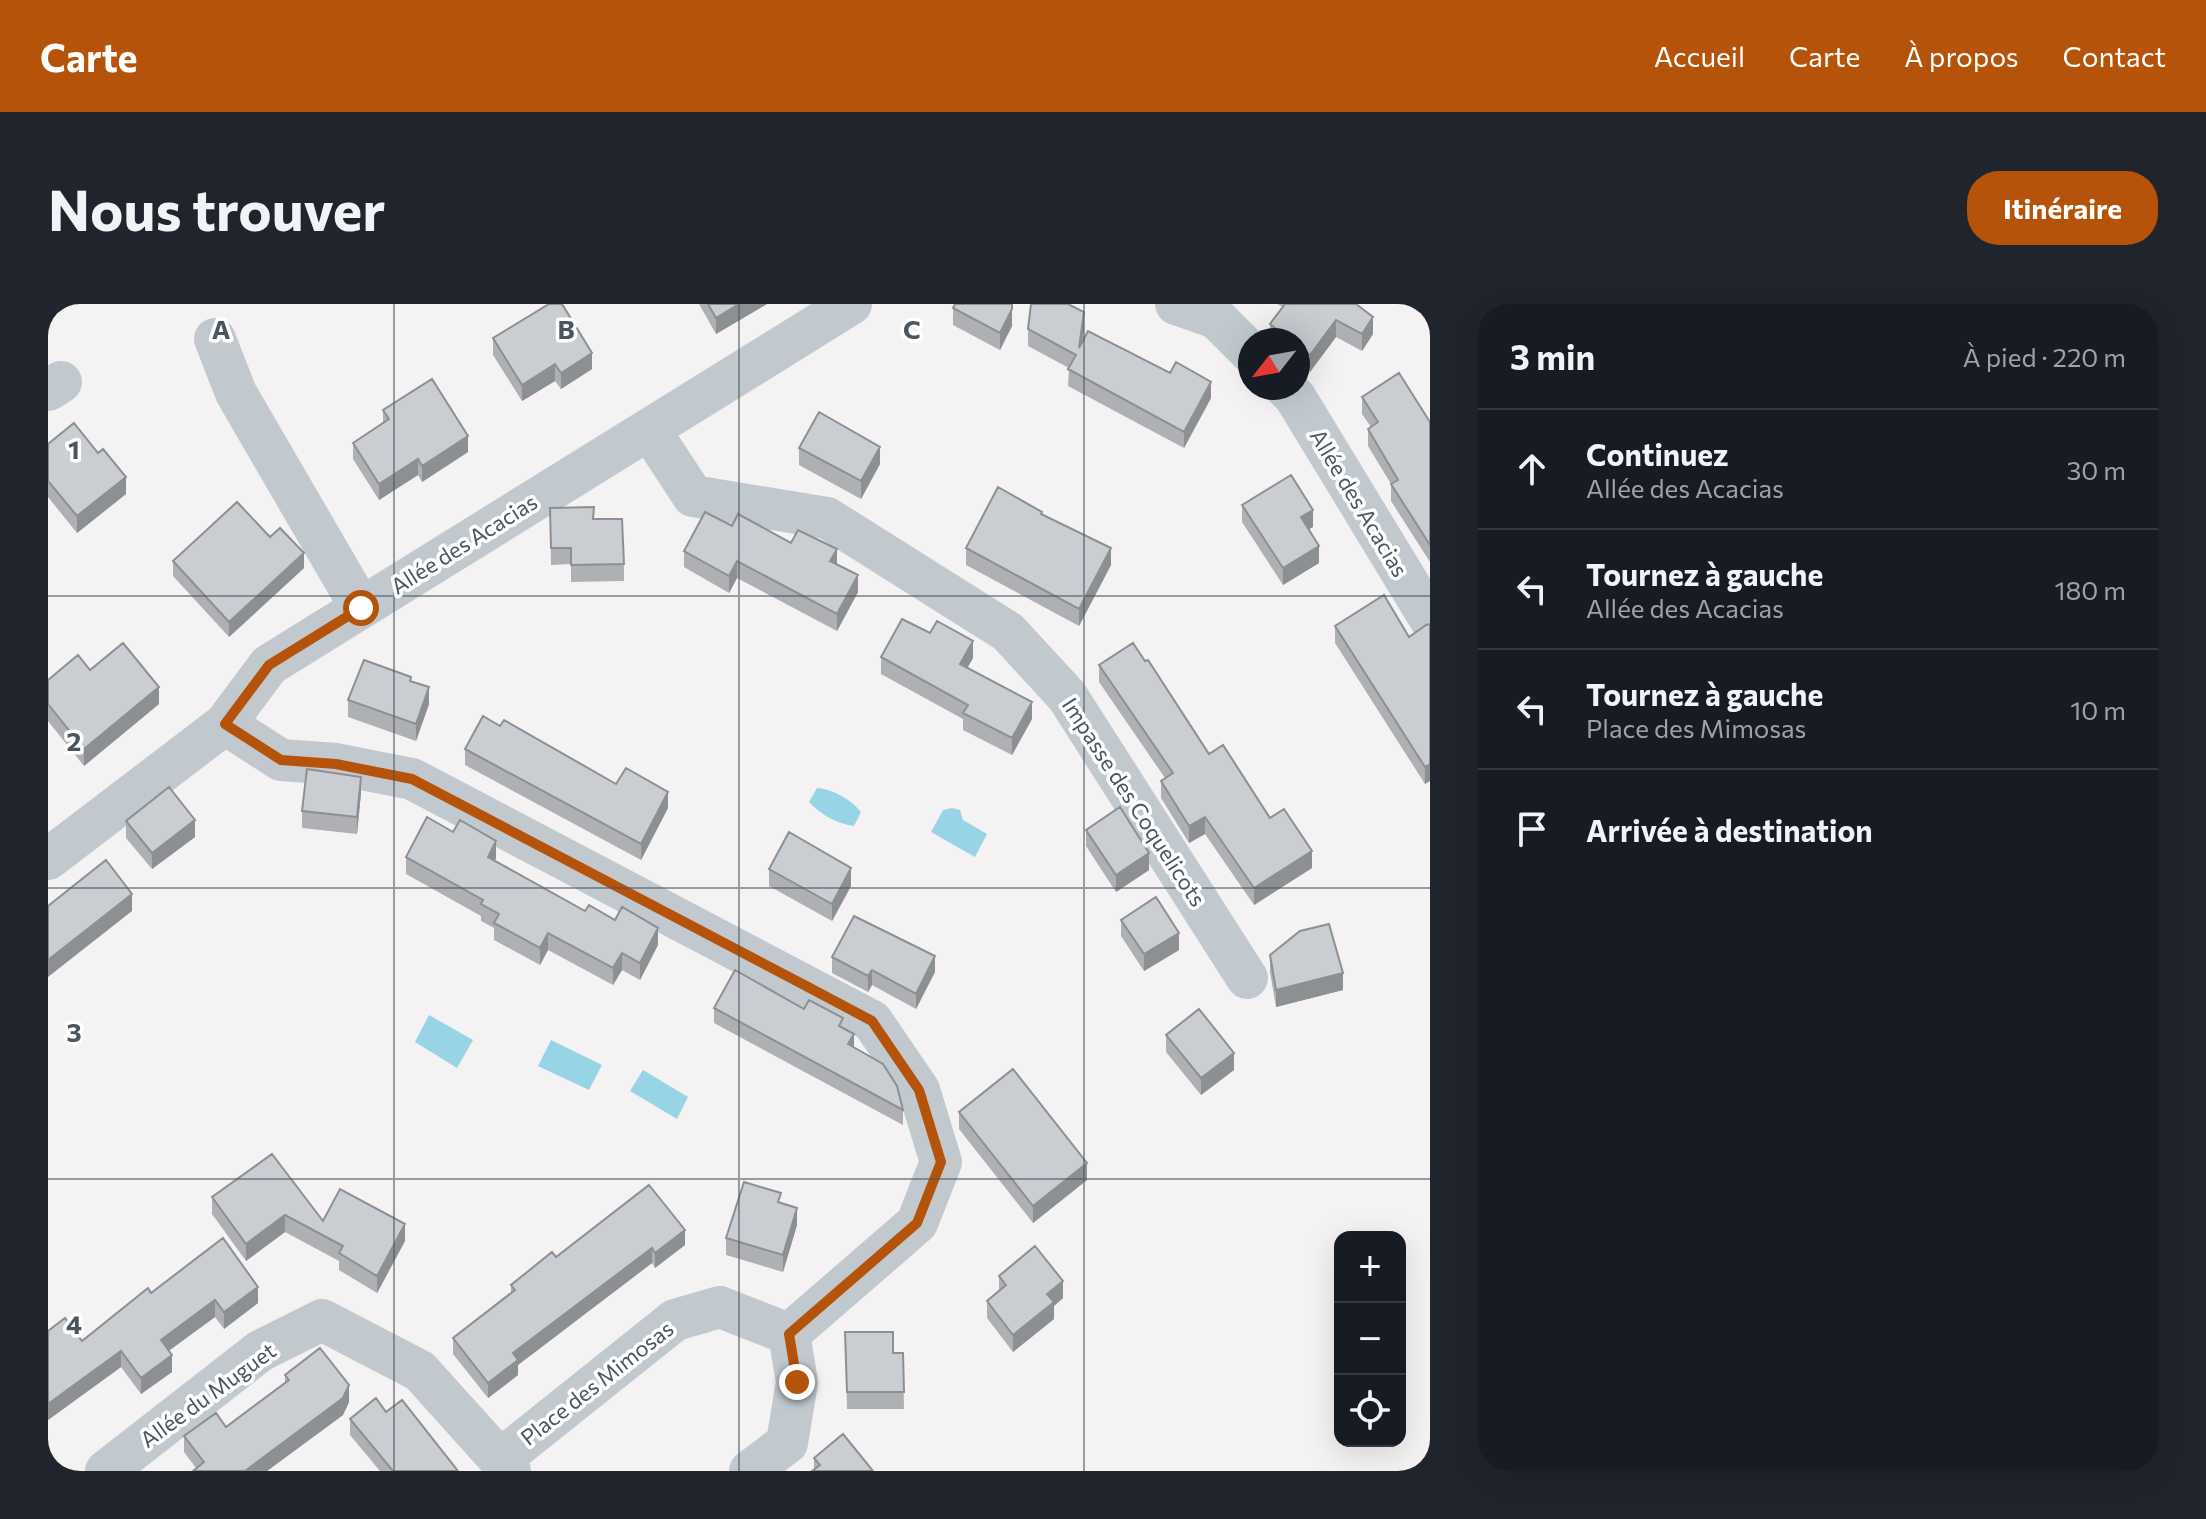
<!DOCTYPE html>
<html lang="fr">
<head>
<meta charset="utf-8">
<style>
  body { margin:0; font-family:Commissioner,sans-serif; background:#20242c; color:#f1f3f6 }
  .controls { position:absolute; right:24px; bottom:24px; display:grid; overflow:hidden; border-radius:16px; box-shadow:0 8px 32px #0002 }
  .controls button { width:72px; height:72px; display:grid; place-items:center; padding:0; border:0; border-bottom:2px solid #363941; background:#171b24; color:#f1f3f6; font:40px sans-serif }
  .compass { position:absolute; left:1190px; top:24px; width:72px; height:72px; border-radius:50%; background:#171b24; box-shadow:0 8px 32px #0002; rotate:239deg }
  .stop { position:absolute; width:24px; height:24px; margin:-18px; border:6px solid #b45309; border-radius:50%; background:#fff }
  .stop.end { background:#b45309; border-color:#fff; box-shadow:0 2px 8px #0008 }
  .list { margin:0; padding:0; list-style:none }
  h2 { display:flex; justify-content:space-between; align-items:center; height:104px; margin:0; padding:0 32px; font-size:34px }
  h2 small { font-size:26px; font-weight:400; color:#9ea1a6 }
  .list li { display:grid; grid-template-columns:52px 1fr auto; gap:24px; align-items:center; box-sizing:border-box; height:120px; padding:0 32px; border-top:2px solid #363941 }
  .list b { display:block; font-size:30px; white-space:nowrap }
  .list p { margin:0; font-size:26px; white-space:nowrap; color:#9ea1a6 }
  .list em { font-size:26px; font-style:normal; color:#9ea1a6 }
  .icon { flex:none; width:44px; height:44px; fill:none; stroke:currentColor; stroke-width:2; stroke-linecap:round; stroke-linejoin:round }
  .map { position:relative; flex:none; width:1382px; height:1167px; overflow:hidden; border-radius:32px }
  header { display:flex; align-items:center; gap:48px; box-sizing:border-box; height:112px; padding:0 40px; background:#b45309; color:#fff }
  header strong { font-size:38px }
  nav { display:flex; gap:44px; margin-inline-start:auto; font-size:28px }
  .intro { display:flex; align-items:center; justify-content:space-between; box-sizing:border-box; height:192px; padding:0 48px }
  h1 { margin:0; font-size:56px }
  .button { padding:20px 36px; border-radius:32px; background:#b45309; color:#fff; font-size:28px; font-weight:700 }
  main { display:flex; gap:48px; padding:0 48px }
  aside { flex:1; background:#171b24; border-radius:32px; box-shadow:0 8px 32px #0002 }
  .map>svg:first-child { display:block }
  .water { fill:#97d5e6 }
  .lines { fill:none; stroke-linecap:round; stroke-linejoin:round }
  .minor { stroke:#c1c9cf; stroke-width:42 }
  .wall { fill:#aeb0b4 }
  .shaded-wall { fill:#8d9092 }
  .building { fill:#cacdd1; stroke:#8d9092; stroke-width:2 }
  .route { stroke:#b45309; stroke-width:10 }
  .grid { fill:none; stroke:#4b555e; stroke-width:2; stroke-opacity:0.55 }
  .labels { text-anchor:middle; stroke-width:7; stroke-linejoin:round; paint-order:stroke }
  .street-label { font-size:22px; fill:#4b555e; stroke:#fff }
  .grid-label { font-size:26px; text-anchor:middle; font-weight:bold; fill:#4b555e; stroke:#fff; stroke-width:7; stroke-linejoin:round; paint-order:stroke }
</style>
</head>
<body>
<header>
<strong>Carte</strong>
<nav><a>Accueil</a><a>Carte</a><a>À propos</a><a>Contact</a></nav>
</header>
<div class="intro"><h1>Nous trouver</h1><a class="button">Itinéraire</a></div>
<main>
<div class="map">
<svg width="1382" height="1167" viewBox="0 0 1382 1167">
  <rect width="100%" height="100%" fill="#f4f2f2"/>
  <!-- water -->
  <path class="water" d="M769,484C787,486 802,495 813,508L806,522C787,519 774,511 761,498Z
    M904,504L912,506L915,516L939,530L927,553L883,528L895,506Z
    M381,711L425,736L409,764L367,738Z
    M503,736L554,761L541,786L490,762Z
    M595,766L640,793L629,815L582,787Z"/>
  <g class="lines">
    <!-- minor -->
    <path class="minor" d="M1128,0L1168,14L1202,48
      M167,35L188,89L313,304
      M1238,84L1247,93L1382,315
      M0,86L13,78
      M601,125L645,192L779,214L960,328L1019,392L1199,674
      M177,420L233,456L288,460L364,475L824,717L871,786L893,858L869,919L741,1030
      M0,555L177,420L221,361L803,0
      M453,1155L627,1016L672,1003L741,1030L749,1078L739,1139L702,1167
      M58,1167L212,1047L274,1016L372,1067L462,1167"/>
  </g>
  <!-- wall -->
  <path class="wall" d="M651,0H719L668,30Z
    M1229,0H1308L1325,30L1314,47L1288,33L1262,68L1250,58V36H1222V20L1235,3Z
    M905,4L964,22L952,46L905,21Z
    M980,25H1036L1034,39L1163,94L1136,144L1020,82L1021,64L980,42Z
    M445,34L544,65L513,85L507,77L474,97L445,51Z
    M1314,93L1382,118V258L1343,197V180L1320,142V125L1323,123L1314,110Z
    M335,106L420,148L374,178L370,171L331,196L305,155V139L335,119Z
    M0,140L78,190L29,229L0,193Z
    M751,144L832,160L813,195L751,161Z
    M1194,201L1265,223L1261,225L1271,259L1235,281L1194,218Z
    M502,204L546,215L576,260V277L523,278V260L503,261Z
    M684,222L743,239L789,260L810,288L789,327L689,274L681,289L636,263V247Z
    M918,244L1063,261L1031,322L918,261Z
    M125,257L256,264L181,333L125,272Z
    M1382,320L1377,480L1287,339V322L1361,333Z
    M833,353L925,354L919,364L984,415L964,451L915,426V415L833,370Z
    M1051,361L1161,450L1222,514L1264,564L1206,601L1157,530L1141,539L1113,494V477L1117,474L1051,378Z
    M42,366L111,400L36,462L0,417V376Z
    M300,396L381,400L368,437L300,413Z
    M452,422L568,480L620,504L593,556L417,461V445Z
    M313,489L309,530L254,524V507Z
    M78,517L147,533L104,565L78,534Z
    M1038,526L1101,566L1068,588L1038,542Z
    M358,553L448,554L447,557L537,607L610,641L592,676L574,666L565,681L500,646L492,661L446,636V624L433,617V612L358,570Z
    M721,565L803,582L784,617L721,582Z
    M1073,616L1131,646L1096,667L1073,632Z
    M1222,651L1295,686L1228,703L1222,668Z
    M784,653L887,668L868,705L824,681L820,688L784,669Z
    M666,704L756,705L795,724L806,743L855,806V821L666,719Z
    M1118,731L1186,766L1153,791L1118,748Z
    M911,808L1039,876L985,919L911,825Z
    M164,893L275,917L357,937L329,989L291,966V957L237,928L198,957L164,910Z
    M733,899L749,921L735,968L678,951V934Z
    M637,941L607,964L604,959L470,1061V1071L440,1094L405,1050V1034L463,989V981L508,953Z
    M951,972L1015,994L1006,1002V1015L965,1048L939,1014V997L951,987Z
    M103,989L210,999L176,1025L167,1013L121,1047L124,1068L93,1090L73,1063L0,1116V1027L34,1037Z
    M797,1028L845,1049H855L856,1105H799Z
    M237,1071L301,1098L295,1111L219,1167H145L148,1164L136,1148V1132L178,1123L237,1079Z
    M338,1108L410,1167H332L302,1131V1115Z
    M766,1154L825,1167L766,1166Z"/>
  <!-- shaded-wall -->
  <path class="shaded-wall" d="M691,0H719L668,30V14Z
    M964,5V22L952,46V29Z
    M1036,8V25L1031,61V44Z
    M1325,13V30L1314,47V30Z
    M1288,16V33L1262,68V51Z
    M544,49V65L513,85V69Z
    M507,60V77L474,97V81Z
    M1163,78V94L1136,144V128Z
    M420,132V148L374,178V162Z
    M832,143V160L813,195V177Z
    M370,155V171L331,196V180Z
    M78,173V190L29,229V212Z
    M1265,206V223L1253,230V213Z
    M1271,242V259L1235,281V264Z
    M1063,244V261L1031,322V305Z
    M789,245V262L782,257Z
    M256,249V264L181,333V318Z
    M689,257V274L681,289V272Z
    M810,271V288L789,327V310Z
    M925,337V354L912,377V360Z
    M111,383V400L36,462V445Z
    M381,383V400L368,437V420Z
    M984,398V415L964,451V434Z
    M1382,460V477L1377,480V463Z
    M313,473V489L309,530V513Z
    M620,488V504L593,556V540Z
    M1157,513V530L1141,539V522Z
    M147,516V533L104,565V549Z
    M448,537V554L440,570V553Z
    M1264,547V564L1206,601V584Z
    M1101,549V566L1068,588V571Z
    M803,564V582L784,617V600Z
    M84,590V607L0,673V656Z
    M610,624V641L592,676V659Z
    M500,629V646L492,661V644Z
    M1131,629V646L1096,667V650Z
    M574,649V666L565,681V664Z
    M887,652V668L868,705V690Z
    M824,666V681L820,688V672Z
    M1295,669V686L1228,703V686Z
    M806,730V745L800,740Z
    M1186,749V766L1153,791V774Z
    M1039,859V876L985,919V902Z
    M749,904V921L735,968V951Z
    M237,911V928L198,957V940Z
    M357,920V937L329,989V972Z
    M637,926V941L607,964V949Z
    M604,944V959L470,1061V1071L440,1094V1079L465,1049Z
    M1015,977V994L1006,1002V1015L965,1048V1031L999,990Z
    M210,983V999L176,1025V1008Z
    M167,996V1013L113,1052V1036Z
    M73,1047V1063L0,1116V1100Z
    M124,1051V1068L93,1090V1074Z
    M301,1081V1098L295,1111L219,1167H197Z"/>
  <!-- building -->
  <path class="building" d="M501,0H514L544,49L513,69L507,60L474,81L445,34Z
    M660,0H691L668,14Z
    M907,0H964V5L952,29L905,4Z
    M983,0H1020L1036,8L1031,44L1040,27L1122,69L1128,58L1163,78L1136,128L1020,65L1028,51L980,25Z
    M1237,0H1308L1325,13L1314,30L1288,16L1262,51L1250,41V36H1243L1222,20Z
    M1351,69L1382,118V241L1343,180L1350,176L1320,125L1330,118L1314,93Z
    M384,75L420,132L374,162L370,155L331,180L305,139L341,115L335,106Z
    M771,108L832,143L813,177L751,144Z
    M26,119L50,149L55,145L78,173L29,212L0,177V140Z
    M1243,171L1265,206L1253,213L1271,242L1235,264L1194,201Z
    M950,183L994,208L993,210L1063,244L1031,305L918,244Z
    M189,198L222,233L232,224L256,249L181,318L125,257Z
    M546,203L545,215H574L576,260L523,261V244H503L502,204Z
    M657,208L684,222L690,210L743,239L750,226L789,245L782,257L810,271L789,310L689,257L681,272L636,247Z
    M1336,291L1361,333L1378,321L1382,320V460L1377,463L1287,322Z
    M854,315L882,329L889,317L925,337L912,360L984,398L964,434L915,409L920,401L833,353Z
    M75,339L111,383L36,445L0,400V376L30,351L42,366Z
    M1085,339L1097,357L1100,356L1161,450L1175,441L1222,514L1236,505L1264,547L1206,584L1157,513L1141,522L1113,477L1125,469L1051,361Z
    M316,356L363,373L362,377L381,383L368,420L300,396Z
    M435,412L452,422L456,416L568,480L578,464L620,488L593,540L417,445Z
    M259,465L313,473L309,513L254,507Z
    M121,483L147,516L104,549L78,517Z
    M1072,503L1101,549L1068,571L1038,526Z
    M379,513L405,528L412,516L448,537L440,553L537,607L541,601L567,616L574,603L610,624L592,659L574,649L565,664L500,629L492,644L446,619L451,610L433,600L435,596L358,553Z
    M741,528L803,564L784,600L721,565Z
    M58,556L84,590L0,656V602Z
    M1108,593L1131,629L1096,650L1073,616Z
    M806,612L887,652L868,690L824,666L820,672L784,653Z
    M1281,620L1295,669L1228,686L1222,651L1252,627Z
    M687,666L756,705L761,696L795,714L791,722L806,730L800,740L835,760L849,782L855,806L666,704Z
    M1151,705L1186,749L1153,774L1118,731Z
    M965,765L1039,859L985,902L911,808Z
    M224,850L275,917L292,885L357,920L329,972L291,949L295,942L237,911L198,940L164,893Z
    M696,878L733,889L730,898L749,904L735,951L678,934Z
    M601,881L637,926L607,949L604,944L465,1049L470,1056L440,1079L405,1034L467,986L463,981L504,948L508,953Z
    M175,934L210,983L176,1008L167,996L113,1036L124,1051L93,1074L73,1047L0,1100V1027L17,1014L34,1037L100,984L103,989Z
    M987,942L1015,977L999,990L1006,998L965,1031L939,997L958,981L951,972Z
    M797,1028H845V1049H855L856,1088H799Z
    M272,1044L301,1081L295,1094L197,1167H145L156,1158L136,1132L168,1109L178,1123L241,1076L237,1071Z
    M328,1094L338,1108L354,1096L410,1167H345L302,1115Z
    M795,1130L825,1167H764L772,1161L766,1154Z"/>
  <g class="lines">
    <!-- route -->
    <path class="route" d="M313,304L221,361L177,420L233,456L288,460L364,475L760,683L824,717L871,786L893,858L869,919L741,1030L749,1078"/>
  </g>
  <!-- grid -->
  <path class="grid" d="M346,0V1167M691,0V1167M1036,0V1167M0,292H1382M0,584H1382M0,875H1382"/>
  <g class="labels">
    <!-- street labels -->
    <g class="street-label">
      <text transform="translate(1311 199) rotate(59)" y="8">Allée des Acacias</text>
      <text transform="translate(416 240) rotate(-32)" y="8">Allée des Acacias</text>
      <text transform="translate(1086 498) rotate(57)" y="8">Impasse des Coquelicots</text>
      <text transform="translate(549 1079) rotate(-38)" y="8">Place des Mimosas</text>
      <text transform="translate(160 1091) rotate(-36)" y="8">Allée du Muguet</text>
    </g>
  </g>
  <g class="grid-label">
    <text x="173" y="35">A</text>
    <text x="518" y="35">B</text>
    <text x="864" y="35">C</text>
    <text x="26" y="155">1</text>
    <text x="26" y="447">2</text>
    <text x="26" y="738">3</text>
    <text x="26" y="1030">4</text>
  </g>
</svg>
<div class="controls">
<button>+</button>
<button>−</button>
<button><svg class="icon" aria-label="locate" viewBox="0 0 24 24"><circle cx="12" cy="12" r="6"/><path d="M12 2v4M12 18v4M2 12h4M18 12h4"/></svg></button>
</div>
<svg class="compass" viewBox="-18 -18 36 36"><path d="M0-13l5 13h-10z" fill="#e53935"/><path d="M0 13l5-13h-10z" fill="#9ea1a6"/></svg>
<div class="stop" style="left:313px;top:304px"></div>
<div class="stop end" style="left:749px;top:1078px"></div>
</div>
<aside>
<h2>3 min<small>À pied · 220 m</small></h2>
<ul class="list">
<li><svg class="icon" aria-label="ahead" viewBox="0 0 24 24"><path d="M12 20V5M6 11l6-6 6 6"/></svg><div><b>Continuez</b><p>Allée des Acacias</p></div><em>30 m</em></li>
<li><svg class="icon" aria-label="left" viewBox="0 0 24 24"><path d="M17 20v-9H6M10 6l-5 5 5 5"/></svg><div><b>Tournez à gauche</b><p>Allée des Acacias</p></div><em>180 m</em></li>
<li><svg class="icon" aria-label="left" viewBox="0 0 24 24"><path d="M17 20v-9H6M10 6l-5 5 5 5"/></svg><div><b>Tournez à gauche</b><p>Place des Mimosas</p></div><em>10 m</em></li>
<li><svg class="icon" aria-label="arrive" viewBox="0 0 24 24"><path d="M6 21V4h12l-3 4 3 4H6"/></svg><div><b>Arrivée à destination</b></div></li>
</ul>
</aside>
</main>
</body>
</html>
